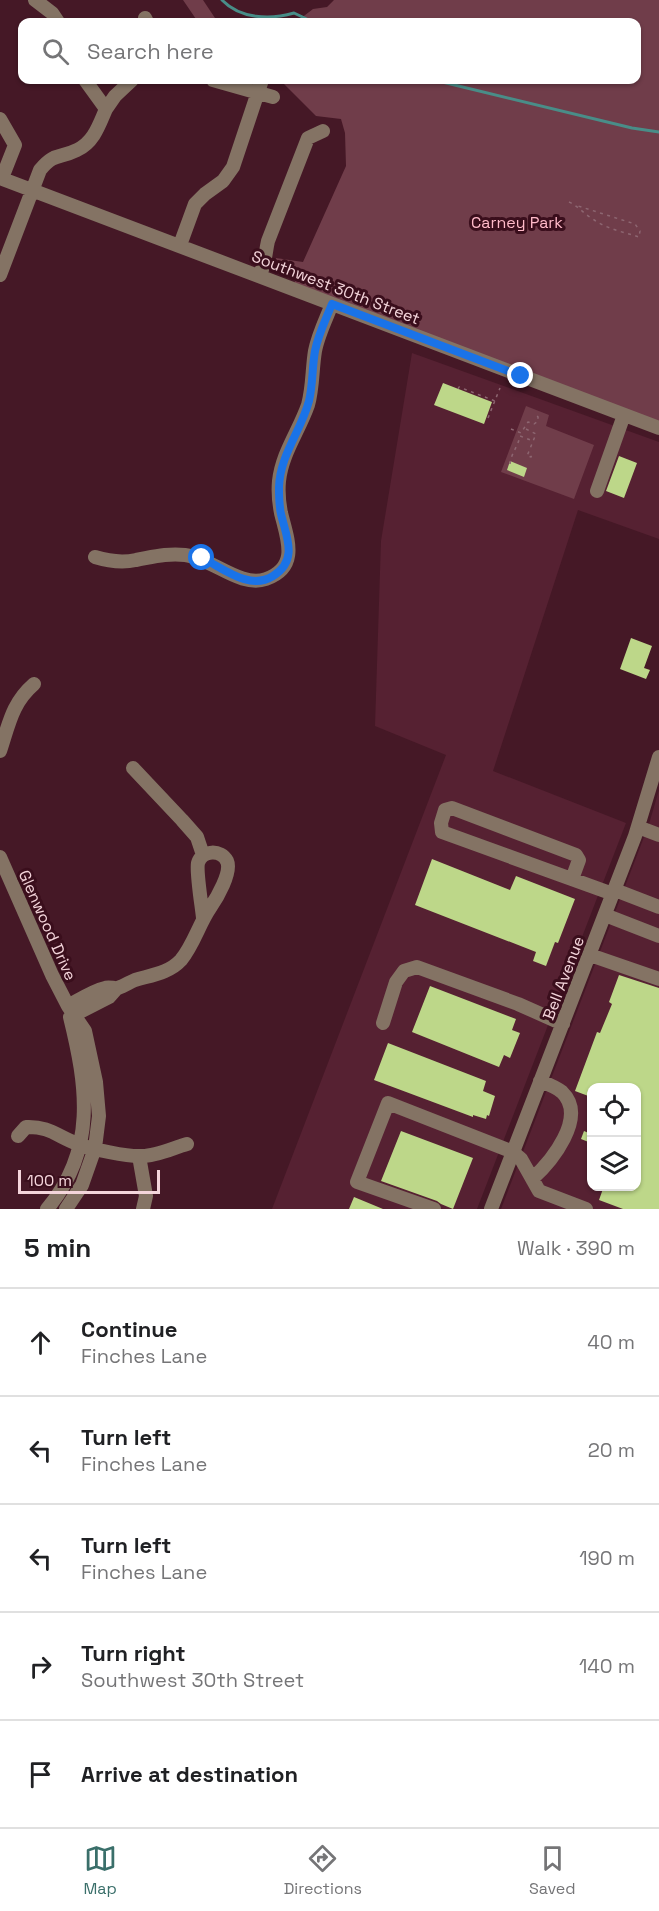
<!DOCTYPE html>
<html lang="en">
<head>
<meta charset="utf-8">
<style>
  body { margin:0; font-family:"Space Grotesk",sans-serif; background:#f2f2f2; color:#202124 }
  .controls { position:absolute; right:18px; bottom:18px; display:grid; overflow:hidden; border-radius:12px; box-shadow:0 2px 4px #0004 }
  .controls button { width:54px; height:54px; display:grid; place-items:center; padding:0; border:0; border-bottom:2px solid #e0e0e0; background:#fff; color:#202124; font:30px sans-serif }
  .scale { position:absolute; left:18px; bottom:15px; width:142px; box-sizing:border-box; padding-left:6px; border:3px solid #f4d5db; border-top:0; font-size:16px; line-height:21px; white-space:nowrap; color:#f4d5db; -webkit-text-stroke:4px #3a0e1c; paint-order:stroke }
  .stop { position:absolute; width:18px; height:18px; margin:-14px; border:4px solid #1a73e8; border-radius:50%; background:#fff }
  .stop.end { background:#1a73e8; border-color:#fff; box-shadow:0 2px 6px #0008 }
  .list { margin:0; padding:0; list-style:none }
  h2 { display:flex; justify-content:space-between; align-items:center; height:78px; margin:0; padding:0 24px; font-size:26px }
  h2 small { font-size:20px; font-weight:400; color:#757577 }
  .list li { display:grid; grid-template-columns:39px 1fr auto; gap:18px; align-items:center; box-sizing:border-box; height:108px; padding:0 24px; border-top:2px solid #e0e0e0 }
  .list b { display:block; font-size:22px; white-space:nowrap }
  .list p { margin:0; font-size:20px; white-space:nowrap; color:#757577 }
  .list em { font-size:20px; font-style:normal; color:#757577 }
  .icon { flex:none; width:33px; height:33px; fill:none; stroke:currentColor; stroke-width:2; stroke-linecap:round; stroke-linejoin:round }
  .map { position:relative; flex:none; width:659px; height:1209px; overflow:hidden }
  .search { position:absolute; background:#fff; box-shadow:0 2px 4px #0004; left:18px; right:18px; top:18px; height:66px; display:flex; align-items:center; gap:15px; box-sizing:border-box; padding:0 21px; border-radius:12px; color:#757577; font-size:22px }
  .sheet { height:618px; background:#fff }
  nav { display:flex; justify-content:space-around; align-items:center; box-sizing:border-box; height:84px; border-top:2px solid #e0e0e0; background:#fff; font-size:16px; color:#757577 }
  nav a { display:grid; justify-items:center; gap:3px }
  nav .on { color:#3a6f6a }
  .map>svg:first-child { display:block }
  .built { fill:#562132; fill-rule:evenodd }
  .green { fill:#703d4a }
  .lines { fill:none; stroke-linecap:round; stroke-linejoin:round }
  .stream { stroke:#498d88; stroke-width:3 }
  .building { fill:#bdd789 }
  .path { stroke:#8d6671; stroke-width:1.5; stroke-dasharray:3 4.5; stroke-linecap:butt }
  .minor { stroke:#847364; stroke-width:14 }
  .route { stroke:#1a73e8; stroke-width:8 }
  .labels { text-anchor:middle; stroke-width:6; stroke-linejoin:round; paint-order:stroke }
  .park-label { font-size:16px; fill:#ffbac9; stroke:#3a0e1c }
  .street-label { font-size:16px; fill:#f4d5db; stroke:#3a0e1c }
</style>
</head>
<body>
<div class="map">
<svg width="659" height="1209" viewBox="0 0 659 1209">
  <rect width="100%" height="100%" fill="#451826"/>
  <!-- built -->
  <path class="built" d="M412,353L659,442V539L578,510L493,771L626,823L477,1209H272L446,755L375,726L381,541Z
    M659,790V1209H501L649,824ZM592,1088H636V1186H592Z"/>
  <!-- green -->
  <path class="green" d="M183,0H203L215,18L208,22H198Z
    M334,0H659V426L295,283L294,276L280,271L275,265L276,258L303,262L346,166L345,133L341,119L316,116L284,84V80H636V22H296L313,9L327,7Z
    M526,406L549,415L546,426L594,445L574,499L501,472Z"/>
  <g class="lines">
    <!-- stream -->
    <path class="stream" d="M222,0C240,19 270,20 294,13L313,22
      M434,80L632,128L659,132"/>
  </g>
  <!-- building -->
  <path class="building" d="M443,383L492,402L484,424L434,405Z
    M619,456L637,463L624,498L606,491Z
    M510,461L527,468L524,477L507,470Z
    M631,638L652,646L644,668L650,670L646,679L620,669Z
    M432,859L510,890L516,876L575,899L558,943L555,942L546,966L533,961L536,952L415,905Z
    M619,975L659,988V1209H623L599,1200L604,1186H636V1088H591V1097L575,1091L597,1032L600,1033L612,1004L609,1002Z
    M430,986L516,1019L512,1030L520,1033L510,1058L504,1055L499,1067L412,1032Z
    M388,1043L486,1081L483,1091L495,1096L489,1116L487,1115L486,1119L473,1115V1117L374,1080Z
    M401,1131L473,1158L453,1209L441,1204L437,1201L381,1181Z
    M584,1131L591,1134V1143L581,1139Z
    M354,1197L383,1209H349Z"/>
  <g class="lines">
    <!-- path -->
    <path class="path" d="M569,202C578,206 584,214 593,219C606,229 624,232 639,237L640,231L635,224L575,205
      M458,389L459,387L495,401
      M488,418L500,388
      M511,429L521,433L528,422L534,424L538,421V417L536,414
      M526,429L536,434L527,456L531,457L532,454
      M510,464C511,453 518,447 520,436L533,441"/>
    <!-- minor -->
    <path class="minor" d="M35,0L52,13L58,22
      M145,18L147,22
      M213,80L273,97
      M106,109L115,96L132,80
      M0,119L15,145L2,178
      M0,178L659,428
      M180,245L195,204L205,194L223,181L233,167L262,80
      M0,275L40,170C55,152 59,159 77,150C94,142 99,125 106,109L85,80
      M260,275C266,261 265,254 268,241L308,138L323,131
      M597,491L624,415
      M95,557C108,561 122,563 136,560C153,557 167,553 185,555C212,558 240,588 266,579C300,567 287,538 281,513C279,503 278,492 279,481C282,453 299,431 308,405C313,387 312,369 315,351C318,335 326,319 332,304
      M0,751C9,724 12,703 34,684
      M133,768L182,820L197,837L203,855
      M638,827L659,835
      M0,857L52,975L68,1006L85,1031L96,1082L99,1116L95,1148L82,1185L66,1209
      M572,879L579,860L576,855L452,808L445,810L441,823L442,832L613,894
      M615,890L659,907
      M605,915L659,936
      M590,955L659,979
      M68,1006C79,1000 92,991 105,988C109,986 114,989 118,988C124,986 130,982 135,980C152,975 169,973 181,960C194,944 199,924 210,908C217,898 232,872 227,861C221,849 202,850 198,863C196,872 202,907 203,918
      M70,1017L109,997L117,988
      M383,1023L396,982L404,971L417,967L518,1004L563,1024
      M18,1136L26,1127C50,1126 58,1137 78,1144C91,1149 128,1157 142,1156C156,1156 173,1148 187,1144
      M139,1156L146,1196L143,1209
      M532,1179C551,1162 588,1117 562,1092C556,1087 548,1084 540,1081
      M47,1209C97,1150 87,1086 70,1017
      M434,1209L357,1182L388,1103L513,1152L521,1159L539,1191L586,1209
      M491,1209L635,836L659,757"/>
  </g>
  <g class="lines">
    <!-- route -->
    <path class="route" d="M202,558C223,568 249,591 273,576C299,560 286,536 281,514C279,505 279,496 279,487C280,455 301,431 309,401C313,384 312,368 315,351C318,335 326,319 332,304L521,376"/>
  </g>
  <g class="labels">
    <!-- park labels -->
    <g class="park-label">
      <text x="517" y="228">Carney Park</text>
    </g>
    <!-- street labels -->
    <g class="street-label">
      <text transform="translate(336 287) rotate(21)" y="6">Southwest 30th Street</text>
      <text transform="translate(48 925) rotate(66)" y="6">Glenwood Drive</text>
      <text transform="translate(563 978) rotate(-69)" y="6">Bell Avenue</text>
    </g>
  </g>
</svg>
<div class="controls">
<button><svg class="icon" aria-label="locate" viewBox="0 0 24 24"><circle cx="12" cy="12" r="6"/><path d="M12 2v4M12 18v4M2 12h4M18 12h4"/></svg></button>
<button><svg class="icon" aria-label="layers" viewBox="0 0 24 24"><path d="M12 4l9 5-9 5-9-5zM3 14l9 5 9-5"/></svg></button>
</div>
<div class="scale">100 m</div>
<div class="stop" style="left:202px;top:558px"></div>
<div class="stop end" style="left:521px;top:376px"></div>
<div class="search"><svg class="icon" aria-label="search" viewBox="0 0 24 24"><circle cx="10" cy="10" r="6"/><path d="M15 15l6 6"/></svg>Search here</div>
</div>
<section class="sheet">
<h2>5 min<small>Walk · 390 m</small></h2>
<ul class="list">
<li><svg class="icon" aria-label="ahead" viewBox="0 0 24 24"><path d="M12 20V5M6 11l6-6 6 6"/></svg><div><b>Continue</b><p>Finches Lane</p></div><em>40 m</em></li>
<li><svg class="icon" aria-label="left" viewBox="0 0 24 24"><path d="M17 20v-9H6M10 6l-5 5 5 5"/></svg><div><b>Turn left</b><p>Finches Lane</p></div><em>20 m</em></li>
<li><svg class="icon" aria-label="left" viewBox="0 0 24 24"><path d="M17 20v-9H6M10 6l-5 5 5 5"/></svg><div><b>Turn left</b><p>Finches Lane</p></div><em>190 m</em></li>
<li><svg class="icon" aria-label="right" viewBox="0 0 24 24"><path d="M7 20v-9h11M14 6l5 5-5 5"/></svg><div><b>Turn right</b><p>Southwest 30th Street</p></div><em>140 m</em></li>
<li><svg class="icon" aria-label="arrive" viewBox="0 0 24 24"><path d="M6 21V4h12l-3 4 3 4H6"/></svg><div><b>Arrive at destination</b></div></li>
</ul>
</section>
<nav>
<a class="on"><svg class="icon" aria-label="map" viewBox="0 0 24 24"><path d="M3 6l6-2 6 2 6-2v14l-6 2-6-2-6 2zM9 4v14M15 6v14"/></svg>Map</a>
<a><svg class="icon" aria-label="directions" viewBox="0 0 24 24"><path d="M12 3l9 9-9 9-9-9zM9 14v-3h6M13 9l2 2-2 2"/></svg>Directions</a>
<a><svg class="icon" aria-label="saved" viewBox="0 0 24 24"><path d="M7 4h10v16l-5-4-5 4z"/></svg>Saved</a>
</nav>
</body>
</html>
